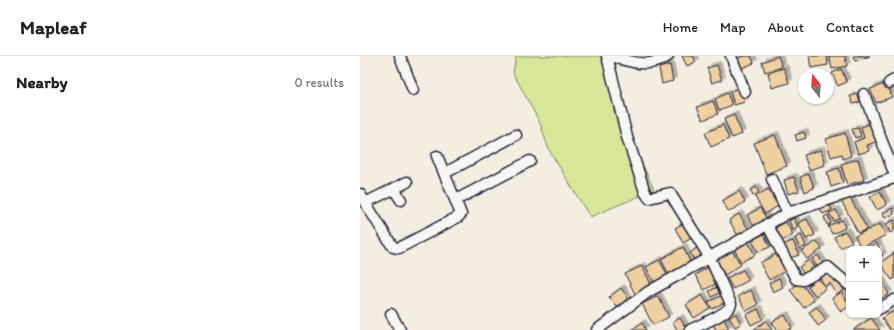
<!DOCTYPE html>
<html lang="en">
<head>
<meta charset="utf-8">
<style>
  body { margin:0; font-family:Itim,sans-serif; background:#f6f6f6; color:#222 }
  .controls { position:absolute; right:12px; bottom:12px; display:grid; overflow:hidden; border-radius:8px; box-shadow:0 1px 3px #0004 }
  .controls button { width:36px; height:36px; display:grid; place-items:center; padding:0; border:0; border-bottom:1px solid #e0e0e0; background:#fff; color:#222; font:20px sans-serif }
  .compass { position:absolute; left:438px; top:12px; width:36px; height:36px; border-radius:50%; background:#fff; box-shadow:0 1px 3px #0004; rotate:343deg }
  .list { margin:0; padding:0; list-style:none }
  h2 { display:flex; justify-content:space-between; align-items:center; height:52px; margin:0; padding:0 16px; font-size:17px }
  h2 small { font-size:13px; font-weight:400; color:#767676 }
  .map { position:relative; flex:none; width:534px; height:274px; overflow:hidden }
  header { display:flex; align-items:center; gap:24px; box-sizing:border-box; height:56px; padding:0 20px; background:#fff; border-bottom:1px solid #e0e0e0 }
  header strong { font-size:19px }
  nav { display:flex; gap:22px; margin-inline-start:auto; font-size:14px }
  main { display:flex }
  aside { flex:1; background:#fff }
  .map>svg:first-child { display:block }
  .green { fill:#d7e699; stroke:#7c846a }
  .building { fill:#eed0a1; stroke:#22223b; filter:url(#shadow) }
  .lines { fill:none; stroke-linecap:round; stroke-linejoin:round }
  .minor-casing { stroke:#22223b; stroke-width:13 }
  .minor { stroke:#f6f6f2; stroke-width:10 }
</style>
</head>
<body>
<header>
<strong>Mapleaf</strong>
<nav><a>Home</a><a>Map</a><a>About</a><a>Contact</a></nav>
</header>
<main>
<aside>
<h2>Nearby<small>0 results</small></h2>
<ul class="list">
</ul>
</aside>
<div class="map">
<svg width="534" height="274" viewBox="0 0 534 274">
  <defs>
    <filter id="shadow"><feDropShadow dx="3.5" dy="-3.5" stdDeviation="0" flood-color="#0004"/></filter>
  </defs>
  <rect width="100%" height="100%" fill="#f4eee2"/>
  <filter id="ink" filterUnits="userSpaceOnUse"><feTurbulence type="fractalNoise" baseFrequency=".025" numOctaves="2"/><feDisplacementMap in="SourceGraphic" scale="8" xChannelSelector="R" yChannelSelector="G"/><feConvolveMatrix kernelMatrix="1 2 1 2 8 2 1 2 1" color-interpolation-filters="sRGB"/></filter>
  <g filter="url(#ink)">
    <!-- green -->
    <path class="green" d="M156,0H242L252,40L294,134L230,161L189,94L180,67L153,17Z"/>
    <!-- building -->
    <path class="building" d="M322,0H333L336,6L327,10Z
      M383,0H391L394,7L380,13L376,3Z
      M418,0L422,11L405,16L402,6Z
      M449,0H467L468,9L451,12Z
      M469,0H485L487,10L472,13Z
      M493,0H510L495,5Z
      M310,9L313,25L302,28L299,12Z
      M357,9L362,24L352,27L347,12Z
      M424,12L429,27L412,32L408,17Z
      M481,13L487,26L478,30L472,17Z
      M527,27L532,41L516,47L510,33Z
      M381,32L385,46L374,49L370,35Z
      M367,37L372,49L359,54L355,43Z
      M498,38L500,46L493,48L490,40Z
      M353,45L358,58L343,64L337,51Z
      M374,59L382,78L372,82L364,63Z
      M513,67L519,85L507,89L509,95L498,98L494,86L504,82L501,71Z
      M363,69L369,83L351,91L345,77Z
      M498,72L501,80L495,82L492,73Z
      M444,76L446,82L437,85L435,79Z
      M485,77L491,100L483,103L482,98L471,101L466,83Z
      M415,79L427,110L406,118L394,87Z
      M461,94L465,109L449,114L444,99Z
      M498,103L504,124L487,129L481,108Z
      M479,112L483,127L471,131L467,116Z
      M449,118L454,132L445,136L440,121Z
      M434,121L439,135L428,138L424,124Z
      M396,131L399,137L393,140L390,134Z
      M408,133L418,150L405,158L395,141Z
      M379,135L385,146L369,156L362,145Z
      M520,136L527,149L517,154L510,141Z
      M488,138L507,173L498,177L480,142Z
      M468,145L472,154L463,158L459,150Z
      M400,152L408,165L395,172L387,159Z
      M533,152L534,158L525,162L522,157Z
      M476,154L480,162L474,165L469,157Z
      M379,158L389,174L378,180L369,164Z
      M468,159L471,167L467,169L464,161Z
      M434,162L438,172L433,174L429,165Z
      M447,163L455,179L446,183L438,167Z
      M482,164L485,172L472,178L468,170Z
      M534,164V175L530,177L526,168Z
      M426,166L433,179L422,185L415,172Z
      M324,167L332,182L323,187L315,172Z
      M520,168L526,179L501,192L495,180Z
      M485,175L492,186L480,192L474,181Z
      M404,178L410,191L398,196L392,184Z
      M441,179L446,190L440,193L435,182Z
      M387,184L395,199L381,206L373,191Z
      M433,185L439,199L430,202L424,188Z
      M457,185L462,193L447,203L441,195Z
      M517,187L523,200L519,202V193H504Z
      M341,189L347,198L336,206L330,197Z
      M323,191L332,210L310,221L301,203Z
      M371,193L381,209L365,219L355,203Z
      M418,197L427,214L409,224L400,207Z
      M534,197V223L532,224L520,207Z
      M458,199L464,210L459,213L452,203Z
      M299,204L309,221L295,228L286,211Z
      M449,204L456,215L446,221L439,211Z
      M352,209L361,225L344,234L335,219Z
      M282,210L293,232L276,240L265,218Z
      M383,214L389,224L373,233L367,222Z
      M473,215L484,234L477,239L470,227L465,230L460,222Z
      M419,222L423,231L413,236L409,227Z
      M457,222L466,232L456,240L448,230Z
      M520,223L529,238L519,244V224Z
      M440,226L454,244L444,252L430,234Z
      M362,229L364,234L352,241L349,235Z
      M261,232L268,242L257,251L249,241Z
      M391,234L398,249L386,255L378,240Z
      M481,236L489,248V250L481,256L472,242Z
      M342,239L350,252L334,262L326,249Z
      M363,239L367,245L352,253L348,246Z
      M298,240L309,261L293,269L282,248Z
      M457,251L466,264L458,270L449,256Z
      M398,253L403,263L391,269L386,259Z
      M534,255V274H530L522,262Z
      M376,258L381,268L375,271L369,261Z
      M425,259L432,272L429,274H417L412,266Z
      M320,262L327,274H317L313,266Z
      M511,262L520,274H493Z
      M364,263L369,273L356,274L353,268Z
      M406,265L412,274H393Z
      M282,267L286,274H271Z"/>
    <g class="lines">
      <!-- minor casing -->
      <g class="minor-casing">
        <path id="minor" d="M40,0L53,34
          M247,0L267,81L285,136L289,142L310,137L350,202L371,248C369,258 339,269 330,274
          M251,0C272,6 288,13 308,0
          M371,0L385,36
          M529,27L534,24
          M504,38L534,117
          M85,117L156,79
          M412,123L428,157
          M34,133L41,144
          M0,138L31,188L33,191L39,192L98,161L101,158L77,100
          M96,144L170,105
          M5,147L47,126
          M407,168L436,223L443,224L468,211L489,229
          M519,253L534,244
          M31,258L40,274
          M237,274L288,236L428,157L534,122"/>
      </g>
      <!-- minor -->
      <use href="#minor" class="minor"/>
    </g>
  </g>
</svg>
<div class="controls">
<button>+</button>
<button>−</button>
</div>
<svg class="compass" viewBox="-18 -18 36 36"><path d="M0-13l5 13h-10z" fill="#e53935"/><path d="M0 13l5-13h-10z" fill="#767676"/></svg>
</div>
</main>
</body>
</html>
